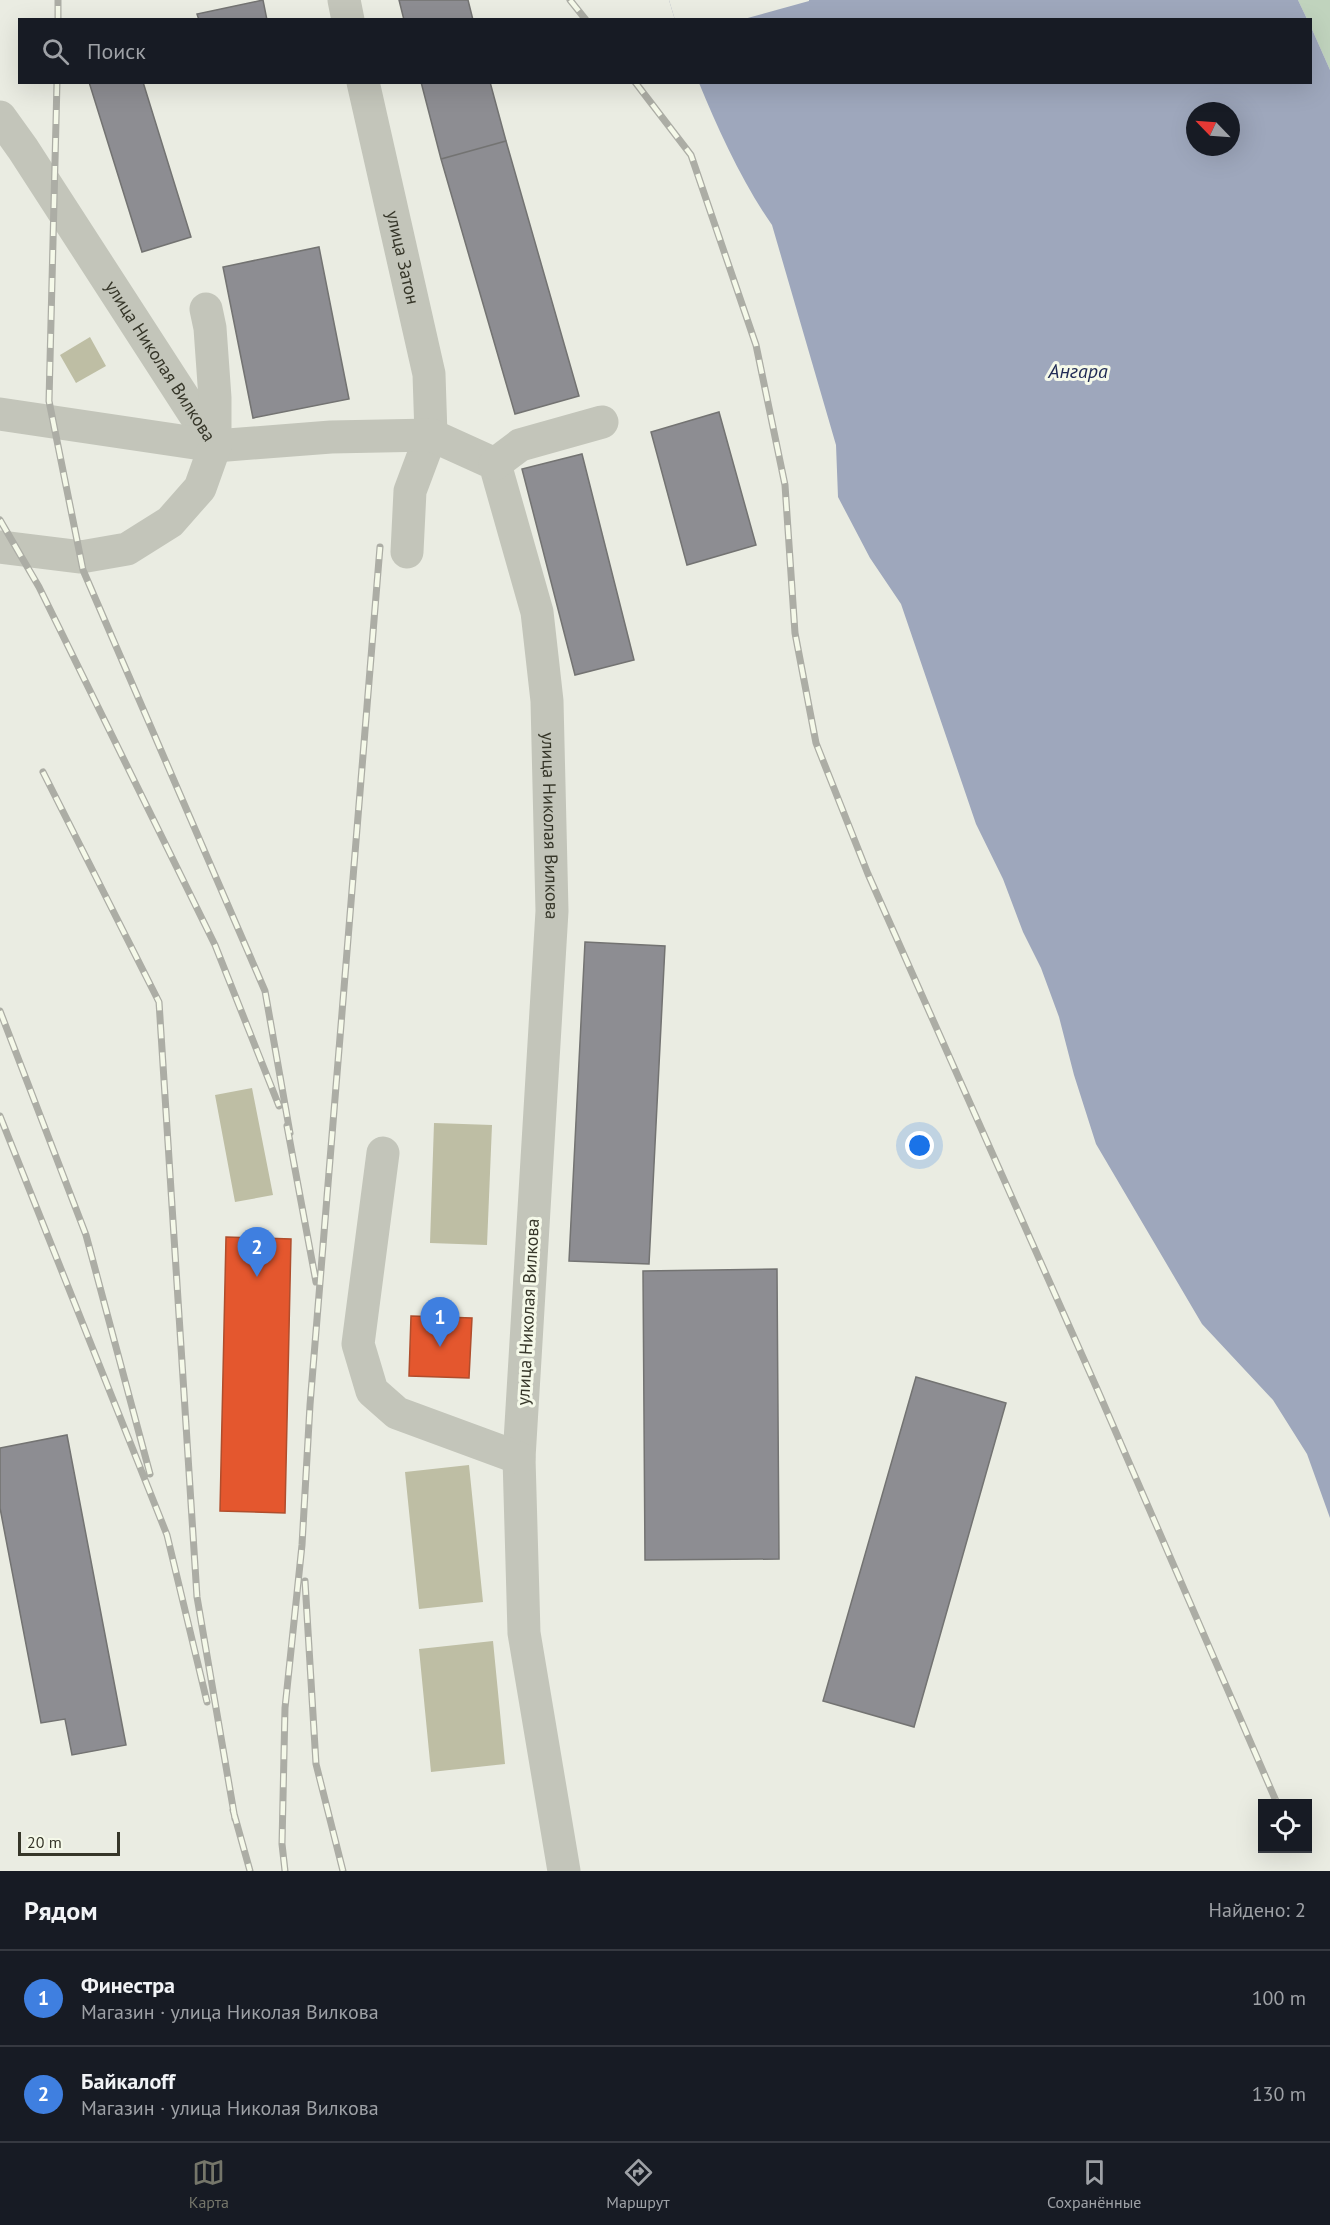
<!DOCTYPE html>
<html lang="ru">
<head>
<meta charset="utf-8">
<style>
  body { margin:0; font-family:"PT Sans",sans-serif; background:#242831; color:#f1f3f6 }
  .controls { position:absolute; right:18px; bottom:18px; display:grid; overflow:hidden; border-radius:0px; box-shadow:0 6px 24px #0002 }
  .controls button { width:54px; height:54px; display:grid; place-items:center; padding:0; border:0; border-bottom:2px solid #363941; background:#171b24; color:#f1f3f6; font:30px sans-serif }
  .compass { position:absolute; left:1186px; top:102px; width:54px; height:54px; border-radius:50%; background:#171b24; box-shadow:0 6px 24px #0002; rotate:295deg }
  .scale { position:absolute; left:18px; bottom:15px; width:102px; box-sizing:border-box; padding-left:6px; border:3px solid #363629; border-top:0; font-size:16px; line-height:21px; white-space:nowrap; color:#363629; -webkit-text-stroke:4px #f5f9e9; paint-order:stroke }
  .you { position:absolute; left:920px; top:1146px; width:21px; height:21px; margin:-15px; border:4px solid #fff; border-radius:50%; background:#1a73e8; box-shadow:0 0 0 9px #1a73e833 }
  .badge { display:grid; place-items:center; width:39px; height:39px; border-radius:50%; background:#75766a; color:#fff; font-size:20px; font-weight:700 }
  .pin { position:absolute; translate:-50% -50px; filter:drop-shadow(0 2px 3px #0008) }
  .pin::after { content:''; position:absolute; top:32px; width:21px; height:18px; background:inherit; clip-path:polygon(0 0,100% 0,50% 100%) }
  .list { margin:0; padding:0; list-style:none }
  h2 { display:flex; justify-content:space-between; align-items:center; height:78px; margin:0; padding:0 24px; font-size:26px }
  h2 small { font-size:20px; font-weight:400; color:#9ea1a6 }
  .list li { display:grid; grid-template-columns:39px 1fr auto; gap:18px; align-items:center; box-sizing:border-box; height:96px; padding:0 24px; border-top:2px solid #363941 }
  .list b { display:block; font-size:22px; white-space:nowrap }
  .list p { margin:0; font-size:20px; white-space:nowrap; color:#9ea1a6 }
  .list em { font-size:20px; font-style:normal; color:#9ea1a6 }
  .icon { flex:none; width:33px; height:33px; fill:none; stroke:currentColor; stroke-width:2; stroke-linecap:round; stroke-linejoin:round }
  .map { position:relative; flex:none; width:1330px; height:1871px; overflow:hidden }
  .search { position:absolute; background:#171b24; box-shadow:0 6px 24px #0002; left:18px; right:18px; top:18px; height:66px; display:flex; align-items:center; gap:15px; box-sizing:border-box; padding:0 21px; border-radius:0px; color:#9ea1a6; font-size:22px }
  .sheet { height:270px; background:#171b24 }
  nav { display:flex; justify-content:space-around; align-items:center; box-sizing:border-box; height:84px; border-top:2px solid #363941; background:#171b24; font-size:16px; color:#9ea1a6 }
  nav a { display:grid; justify-items:center; gap:3px }
  nav .on { color:#75766a }
  .map>svg:first-child { display:block }
  .green { fill:#c0d3bd }
  .water { fill:#9ea7bc; fill-rule:evenodd }
  .pier { fill:#eaece2 }
  .shops { fill:#e4572e; stroke:#b04d2c; stroke-width:1.5 }
  .industry { fill:#8d8d92; stroke:#737372; stroke-width:1.5 }
  .building { fill:#bebea4 }
  .lines { fill:none; stroke-linecap:round; stroke-linejoin:round }
  .minor { stroke:#c3c5ba; stroke-width:33 }
  .rail-casing { stroke:#acada5; stroke-width:7 }
  .rail { stroke:#f5f9e9; stroke-width:4.5; stroke-dasharray:14; stroke-linecap:butt }
  .labels { text-anchor:middle; stroke-width:6; stroke-linejoin:round; paint-order:stroke }
  .street-label { font-size:18px; fill:#363629; stroke:#f5f9e9 }
  .water-label { font-size:20px; font-style:italic; fill:#212c55; stroke:#f5f9e9 }
</style>
</head>
<body>
<div class="map">
<svg width="1330" height="1871" viewBox="0 0 1330 1871">
  <rect width="100%" height="100%" fill="#eaece2"/>
  <!-- green -->
  <path class="green" d="M1298,0H1330V70L1311,27L1310,20L1307,19Z"/>
  <!-- water -->
  <path class="water" d="M669,0H1298L1307,19L675,20Z
    M1311,27L1330,70V1518L1307,1454L1273,1400L1202,1324L1096,1144L1074,1075L1059,1017L1041,968L1023,932L1003,879L976,824L901,604L870,558L838,497L836,445L772,225C743,184 718,129 699,83L1310,82ZM1195,111H1231V147H1195Z"/>
  <!-- pier -->
  <path class="pier" d="M669,0H809V1L744,19L675,20Z"/>
  <!-- shops -->
  <path class="shops" d="M226,1237L291,1239L285,1513L220,1511Z
    M411,1316L472,1318L469,1378L409,1376Z"/>
  <!-- industry -->
  <path class="industry" d="M263,0L267,20H199L197,14Z
    M399,0H468L473,20H404Z
    M89,82H143L191,237L142,252Z
    M421,82H490L506,141L441,159Z
    M506,141L579,396L515,414L441,159Z
    M319,247L349,399L253,418L223,267Z
    M719,412L756,545L687,565L651,432Z
    M582,454L634,660L575,675L522,469Z
    M585,942L665,946L649,1264L569,1261Z
    M777,1269L779,1559L645,1560L643,1271Z
    M916,1377L1006,1403L914,1727L823,1701Z
    M67,1435L126,1745L72,1755L65,1719L41,1723L0,1508V1448Z"/>
  <!-- building -->
  <path class="building" d="M90,337L106,366L76,383L60,355Z
    M252,1088L273,1195L235,1202L215,1095Z
    M434,1123L492,1125L487,1245L430,1243Z
    M469,1465L483,1602L419,1609L405,1472Z
    M493,1641L505,1764L431,1772L419,1649Z"/>
  <g class="lines">
    <!-- minor -->
    <g class="minor">
      <path d="M344,0L348,20"/>
      <path id="s1" d="M363,82L429,374L431,435L410,491L407,552"/>
      <path id="s2" d="M0,117L23,149L215,446L331,437L431,435L495,464L537,612L547,701L552,911L519,1458L524,1633L564,1871"/>
      <path d="M0,414L215,446"/>
      <path d="M495,464L520,445L602,422"/>
      <path d="M0,547L81,557L127,549L170,522L200,488L215,446V398L210,328L206,309"/>
      <path d="M383,1153L358,1344L372,1391L397,1413L519,1458"/>
    </g>
    <!-- rail casing -->
    <g class="rail-casing">
      <path id="rail" d="M570,0L586,20
        M58,20V0
        M57,82L49,401L83,570L265,991L290,1133
        M635,82L691,155L756,345L785,485L795,633L816,743L868,874L1098,1391L1276,1801
        M0,520L39,587L215,945L279,1106
        M43,772L159,1002L197,1597L235,1819
        M0,1011L86,1235L150,1474
        M0,1116L167,1535L207,1702
        M287,1126L316,1282
        M305,1581L316,1764L343,1871
        M233,1810L250,1871
        M285,1871L282,1844L285,1708L302,1545L310,1405L380,547"/>
    </g>
    <!-- rail -->
    <use href="#rail" class="rail"/>
  </g>
  <g class="labels">
    <!-- street labels -->
    <g class="street-label">
      <text dy="6" stroke="none"><textPath href="#s1" startOffset="180">улица Затон</textPath></text>
      <text dy="6" stroke="none"><textPath href="#s2" startOffset="292">улица Николая Вилкова</textPath></text>
      <text dy="6" stroke="none"><textPath href="#s2" startOffset="1048">улица Николая Вилкова</textPath></text>
      <text transform="translate(528 1312) rotate(-87)" y="6">улица Николая Вилкова</text>
    </g>
    <!-- water labels -->
    <g class="water-label">
      <text x="1078" y="378">Ангара</text>
    </g>
  </g>
</svg>
<div class="controls">
<button><svg class="icon" aria-label="locate" viewBox="0 0 24 24"><circle cx="12" cy="12" r="6"/><path d="M12 2v4M12 18v4M2 12h4M18 12h4"/></svg></button>
</div>
<svg class="compass" viewBox="-18 -18 36 36"><path d="M0-13l5 13h-10z" fill="#e53935"/><path d="M0 13l5-13h-10z" fill="#9ea1a6"/></svg>
<div class="scale">20 m</div>
<div class="you"></div>
<div class="pin badge" style="left:440px;top:1347px;background:#3f7fe0">1</div>
<div class="pin badge" style="left:257px;top:1277px;background:#3f7fe0">2</div>
<div class="search"><svg class="icon" aria-label="search" viewBox="0 0 24 24"><circle cx="10" cy="10" r="6"/><path d="M15 15l6 6"/></svg>Поиск</div>
</div>
<section class="sheet">
<h2>Рядом<small>Найдено: 2</small></h2>
<ul class="list">
<li><span class="badge" style="background:#3f7fe0">1</span><div><b>Финестра</b><p>Магазин · улица Николая Вилкова</p></div><em>100 m</em></li>
<li><span class="badge" style="background:#3f7fe0">2</span><div><b>Байкалoff</b><p>Магазин · улица Николая Вилкова</p></div><em>130 m</em></li>
</ul>
</section>
<nav>
<a class="on"><svg class="icon" aria-label="map" viewBox="0 0 24 24"><path d="M3 6l6-2 6 2 6-2v14l-6 2-6-2-6 2zM9 4v14M15 6v14"/></svg>Карта</a>
<a><svg class="icon" aria-label="directions" viewBox="0 0 24 24"><path d="M12 3l9 9-9 9-9-9zM9 14v-3h6M13 9l2 2-2 2"/></svg>Маршрут</a>
<a><svg class="icon" aria-label="saved" viewBox="0 0 24 24"><path d="M7 4h10v16l-5-4-5 4z"/></svg>Сохранённые</a>
</nav>
</body>
</html>
